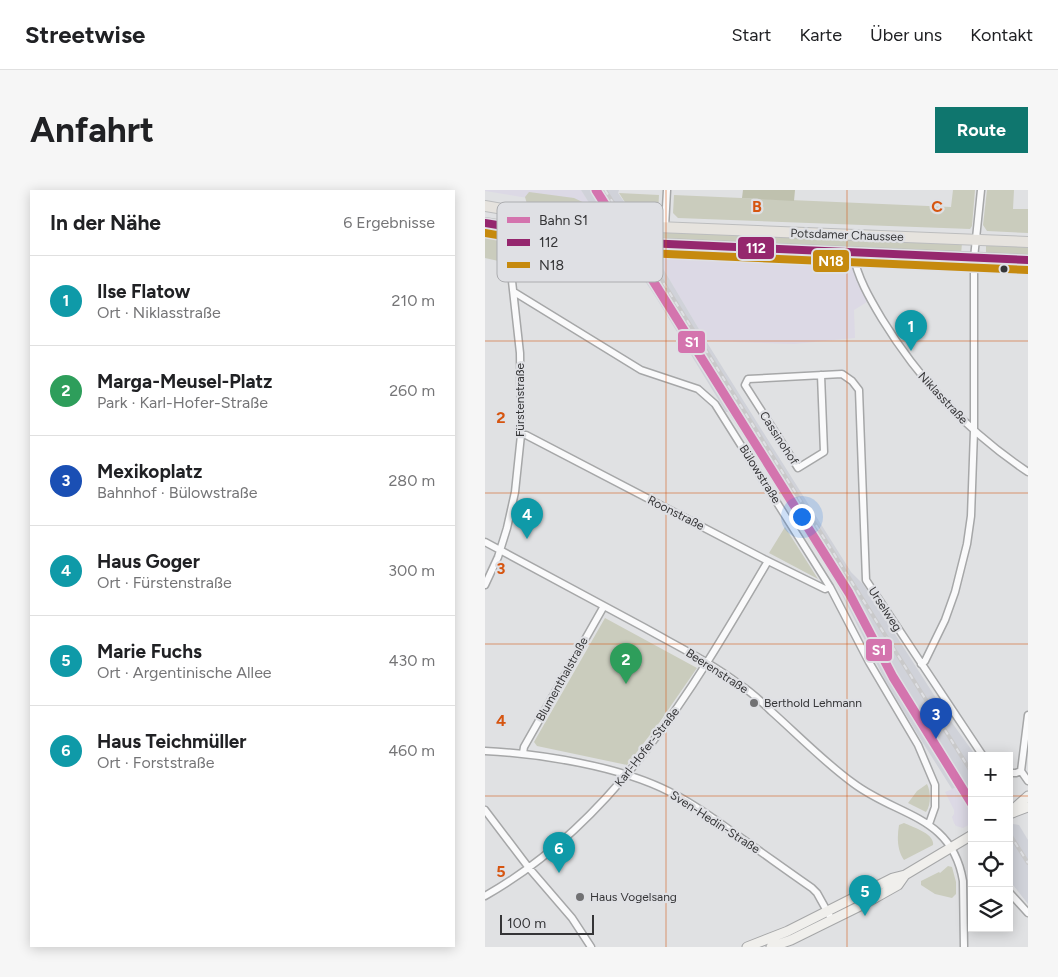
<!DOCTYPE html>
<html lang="de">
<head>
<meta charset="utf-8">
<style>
  body { margin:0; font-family:Figtree,sans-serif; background:#f6f6f6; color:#202124 }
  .controls { position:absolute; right:15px; bottom:15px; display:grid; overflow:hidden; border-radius:0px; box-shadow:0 2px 12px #0003 }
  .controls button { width:45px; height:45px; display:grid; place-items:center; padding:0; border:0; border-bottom:1px solid #e0e0e0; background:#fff; color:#202124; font:25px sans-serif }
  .scale { position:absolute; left:15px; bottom:12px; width:94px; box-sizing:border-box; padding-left:5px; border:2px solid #353537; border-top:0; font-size:14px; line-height:18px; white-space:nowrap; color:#353537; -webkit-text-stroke:4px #dfe0e4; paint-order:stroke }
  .you { position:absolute; left:316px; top:326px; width:18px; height:18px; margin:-12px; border:4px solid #fff; border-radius:50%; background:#1a73e8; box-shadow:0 0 0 8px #1a73e833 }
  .badge { display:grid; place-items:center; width:32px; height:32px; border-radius:50%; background:#0f766e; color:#fff; font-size:16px; font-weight:700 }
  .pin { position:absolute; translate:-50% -41px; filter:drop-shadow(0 1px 2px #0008) }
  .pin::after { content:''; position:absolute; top:26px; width:18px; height:15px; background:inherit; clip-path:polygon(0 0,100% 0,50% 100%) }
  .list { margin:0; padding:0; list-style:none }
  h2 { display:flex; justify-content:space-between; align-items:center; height:65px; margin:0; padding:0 20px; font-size:21px }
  h2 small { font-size:16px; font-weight:400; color:#757577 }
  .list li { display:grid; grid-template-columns:32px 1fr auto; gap:15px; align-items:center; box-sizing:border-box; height:90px; padding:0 20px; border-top:1px solid #e0e0e0 }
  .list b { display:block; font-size:19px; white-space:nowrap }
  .list p { margin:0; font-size:16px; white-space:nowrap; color:#757577 }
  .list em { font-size:16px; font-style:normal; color:#757577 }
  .icon { flex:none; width:28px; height:28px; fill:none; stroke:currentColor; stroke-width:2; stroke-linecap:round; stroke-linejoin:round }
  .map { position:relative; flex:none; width:543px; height:757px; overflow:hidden; border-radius:0px }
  header { display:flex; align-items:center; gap:30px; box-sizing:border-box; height:70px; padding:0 25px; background:#fff; border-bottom:1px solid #e0e0e0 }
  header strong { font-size:24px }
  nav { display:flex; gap:28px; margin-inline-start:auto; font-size:18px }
  .intro { display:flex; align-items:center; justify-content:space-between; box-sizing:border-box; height:120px; padding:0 30px }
  h1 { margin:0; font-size:35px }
  .button { padding:12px 22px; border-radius:0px; background:#0f766e; color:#fff; font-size:18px; font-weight:700 }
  main { display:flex; gap:30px; padding:0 30px }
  aside { flex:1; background:#fff; border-radius:0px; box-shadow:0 2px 12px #0003 }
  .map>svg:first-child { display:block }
  .commercial { fill:#dcd9e5 }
  .built { fill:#d0d2d9 }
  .green { fill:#caccbd }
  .forest { fill:#bfc1ae }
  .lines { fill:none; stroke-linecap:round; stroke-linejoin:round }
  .street-casing { stroke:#a6a7a8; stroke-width:9 }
  .secondary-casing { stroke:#a6a7a8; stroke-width:11 }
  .primary-casing { stroke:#bcbdbe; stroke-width:12 }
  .street { stroke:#fafafb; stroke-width:6 }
  .secondary { stroke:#f0efec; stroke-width:9 }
  .primary { stroke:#e6e3de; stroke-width:10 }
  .rail-casing { stroke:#c9c9ca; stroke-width:4 }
  .rail { stroke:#dfe0e4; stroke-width:2; stroke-dasharray:5.5; stroke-linecap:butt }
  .bus-1-casing { stroke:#dfe0e4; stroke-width:11 }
  .bus-2-casing { stroke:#dfe0e4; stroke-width:11 }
  .bus-1 { stroke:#95276e; stroke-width:8 }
  .bus-2 { stroke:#c68a0e; stroke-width:8 }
  .rail-1-casing { stroke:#dfe0e4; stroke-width:12 }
  .rail-1 { stroke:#d474ae; stroke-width:9 }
  .grid { fill:none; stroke:#d65510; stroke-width:1; stroke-opacity:0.55 }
  .bus-dot { fill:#353537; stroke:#dfe0e4; stroke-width:2 }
  .poi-dot { fill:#717173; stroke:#dfe0e4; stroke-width:2 }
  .labels { text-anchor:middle; stroke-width:4.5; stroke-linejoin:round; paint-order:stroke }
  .street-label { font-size:12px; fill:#353537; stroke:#dfe0e4 }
  .poi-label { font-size:12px; fill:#353537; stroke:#dfe0e4; text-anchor:start }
  .key { fill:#dfe0e4; stroke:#acadb0; stroke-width:1 }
  .key-label { font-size:14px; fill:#353537 }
  .grid-label { font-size:16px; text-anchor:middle; font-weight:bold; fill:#d65510; stroke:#dfe0e4; stroke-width:4.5; stroke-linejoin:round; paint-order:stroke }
  .line-badge { stroke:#dfe0e4; stroke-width:2 }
  .badge-label { font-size:14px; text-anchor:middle; font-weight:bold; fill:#fff }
</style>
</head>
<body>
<header>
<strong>Streetwise</strong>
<nav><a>Start</a><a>Karte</a><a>Über uns</a><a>Kontakt</a></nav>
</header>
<div class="intro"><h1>Anfahrt</h1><a class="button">Route</a></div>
<main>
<aside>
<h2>In der Nähe<small>6 Ergebnisse</small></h2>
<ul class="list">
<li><span class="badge" style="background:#0f9aa8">1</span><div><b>Ilse Flatow</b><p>Ort · Niklasstraße</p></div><em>210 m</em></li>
<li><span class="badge" style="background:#2e9e5b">2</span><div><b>Marga-Meusel-Platz</b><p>Park · Karl-Hofer-Straße</p></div><em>260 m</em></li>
<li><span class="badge" style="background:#1a4fb4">3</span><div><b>Mexikoplatz</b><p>Bahnhof · Bülowstraße</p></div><em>280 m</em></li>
<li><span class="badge" style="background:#0f9aa8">4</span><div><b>Haus Goger</b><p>Ort · Fürstenstraße</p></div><em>300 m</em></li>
<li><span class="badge" style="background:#0f9aa8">5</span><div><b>Marie Fuchs</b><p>Ort · Argentinische Allee</p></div><em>430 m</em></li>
<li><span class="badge" style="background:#0f9aa8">6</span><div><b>Haus Teichmüller</b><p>Ort · Forststraße</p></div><em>460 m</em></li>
</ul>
</aside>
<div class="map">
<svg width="543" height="757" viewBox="0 0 543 757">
  <rect width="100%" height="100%" fill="#e0e1e3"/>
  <!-- commercial -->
  <path class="commercial" d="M0,0H96L106,16L67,12L0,1Z
    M160,59L355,68L356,70L364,71L382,112L369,120L370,148L309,154L221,151L170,65L164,64Z
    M472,597L487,621V633L478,638L471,636L469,633L467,627L469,624V620L460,602Z"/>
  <!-- built -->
  <path class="built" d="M96,0H134L133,3L145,20L144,26L111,24Z
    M141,63L170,65L221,151L366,382L378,394L465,530L491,566H487V621L472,597L467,599L433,545L400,490L352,395L332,361L243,222H241L170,106Z
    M528,634L534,635L543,650V714L524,690V635Z"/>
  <!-- green -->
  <path class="green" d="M468,0H490L487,36L485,39L193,28L188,23L189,5L466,17Z
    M502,0H529L528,19H543V43L502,41L498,35Z
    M44,2L89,8L106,16L111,24L42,14L40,7Z
    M134,3L174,5L173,23L169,27L144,26L145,20Z
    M148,39L477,53L476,65L156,51Z
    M0,44L14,46L15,48L18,72L0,68Z
    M501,54L543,56V67L501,65Z
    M300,337L333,389L284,363Z
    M120,428L212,478L174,533L142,575L52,556L49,552Z
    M442,594C446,602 446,615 441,622L423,613L432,601Z
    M419,633C428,637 450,644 448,655L419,670C412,660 412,647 414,635Z
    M463,676L467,677L471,692V704L467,708L450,704L436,695V691L454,682L455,683Z"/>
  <!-- forest -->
  <path class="forest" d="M258,0H310L309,11L257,8Z"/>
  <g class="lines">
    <!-- street casing -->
    <g class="street-casing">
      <path id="street" d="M180,37L182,0
        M368,63C372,87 385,109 397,129C435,191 483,242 543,282
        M29,102L156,180L213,199L230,214L345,397L384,472L433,555L450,595V617L444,634
        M336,185L339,262L313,278L260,195L263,189L357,184L367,191L374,200L381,390L498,566
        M36,245H41L279,369L340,399L345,397
        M0,352C53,381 107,409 160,438C192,456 225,472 254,494C266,502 276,511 286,521C313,545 339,572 368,593C413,627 467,625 478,691L479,757
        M0,395L13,367L22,338L30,302L36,245L35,163L23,55L27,21
        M436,474L440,471L460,430L470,402L482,354L486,326L489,241V68L496,0
        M543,525L536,581L543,591
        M0,561C57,564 134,576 185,602C208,613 228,628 249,643C275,661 301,680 327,698L332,703L347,730
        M38,563L39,557L119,416
        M524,583H531L536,581
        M0,620L44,678L87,728L106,757
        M524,702L543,723
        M0,706C131,632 209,497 283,371"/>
    </g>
    <!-- secondary casing -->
    <g class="secondary-casing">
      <path id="secondary" d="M524,623L543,606
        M527,623L543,617
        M262,757L303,741L408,688L420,685L487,645
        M286,757L306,750L381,713L413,695L420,685"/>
    </g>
    <!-- primary casing -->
    <g class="primary-casing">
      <path id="primary" d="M0,16L94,32L122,35L543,52
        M0,33L97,49L138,52L543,70"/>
    </g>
    <!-- street -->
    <use href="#street" class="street"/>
    <!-- secondary -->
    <use href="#secondary" class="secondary"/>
    <!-- primary -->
    <use href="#primary" class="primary"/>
    <!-- rail casing -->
    <g class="rail-casing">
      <path id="rail" d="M120,0L487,583
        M524,643L543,673"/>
    </g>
    <!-- rail -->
    <use href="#rail" class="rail"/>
    <!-- bus-1 casing -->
    <g class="bus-1-casing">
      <path id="bus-1" d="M0,33L97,49L138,52L543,70"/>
    </g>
    <!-- bus-2 casing -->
    <g class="bus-2-casing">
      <path id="bus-2" d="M0,43L95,59L137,62L543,80"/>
    </g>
    <!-- bus-1 -->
    <use href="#bus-1" class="bus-1"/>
    <!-- bus-2 -->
    <use href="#bus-2" class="bus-2"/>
    <!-- rail-1 casing -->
    <g class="rail-1-casing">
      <path id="rail-1" d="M111,0L364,403L408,487L487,614"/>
    </g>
    <!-- rail-1 -->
    <use href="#rail-1" class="rail-1"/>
  </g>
  <!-- grid -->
  <path class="grid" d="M181,0V757M362,0V757M0,151H543M0,303H543M0,454H543M0,606H487M524,606H543"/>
  <!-- markers -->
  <circle class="bus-dot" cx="519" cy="79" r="4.5"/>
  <g class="poi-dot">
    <circle cx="269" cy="513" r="5"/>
    <circle cx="95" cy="707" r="5"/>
  </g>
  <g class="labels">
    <!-- street labels -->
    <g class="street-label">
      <text transform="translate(362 45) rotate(2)" y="4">Potsdamer Chaussee</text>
      <text transform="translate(458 208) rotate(47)" y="4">Niklasstraße</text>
      <text transform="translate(35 210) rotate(-90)" y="4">Fürstenstraße</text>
      <text transform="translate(294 248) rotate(57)" y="4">Cassinohof</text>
      <text transform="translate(275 284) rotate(58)" y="4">Bülowstraße</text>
      <text transform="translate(191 323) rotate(27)" y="4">Roonstraße</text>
      <text transform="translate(400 419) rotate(57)" y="4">Urselweg</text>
      <text transform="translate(232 481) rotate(33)" y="4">Beerenstraße</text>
      <text transform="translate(77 489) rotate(-61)" y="4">Blumenthalstraße</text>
      <text transform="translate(162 557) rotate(-52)" y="4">Karl-Hofer-Straße</text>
      <text transform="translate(230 632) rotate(33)" y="4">Sven-Hedin-Straße</text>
    </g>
    <!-- poi labels -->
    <g class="poi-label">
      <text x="279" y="517">Berthold Lehmann</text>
      <text x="105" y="711">Haus Vogelsang</text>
    </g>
  </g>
  <!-- legend -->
  <rect x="12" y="12" width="166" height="80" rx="8" class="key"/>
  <rect x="22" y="27" width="23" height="6" fill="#d474ae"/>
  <rect x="22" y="49" width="23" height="7" fill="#95276e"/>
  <rect x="22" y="72" width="23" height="6" fill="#c68a0e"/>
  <g class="key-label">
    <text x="54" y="35">Bahn S1</text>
    <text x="54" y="57">112</text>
    <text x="54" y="80">N18</text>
  </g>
  <g class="grid-label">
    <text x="272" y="22">B</text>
    <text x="452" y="22">C</text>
    <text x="16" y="233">2</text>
    <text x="16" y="384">3</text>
    <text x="16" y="536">4</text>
    <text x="16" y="687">5</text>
  </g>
  <g class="line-badge">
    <rect x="252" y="46" width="38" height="24" rx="5" fill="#95276e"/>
    <rect x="327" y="59" width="38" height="24" rx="5" fill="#c68a0e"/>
    <rect x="192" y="140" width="29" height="24" rx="5" fill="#d474ae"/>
    <rect x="380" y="448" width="28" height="24" rx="5" fill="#d474ae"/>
  </g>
  <g class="badge-label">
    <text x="271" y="63">112</text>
    <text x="346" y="76">N18</text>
    <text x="207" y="157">S1</text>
    <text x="394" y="465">S1</text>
  </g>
</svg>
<div class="controls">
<button>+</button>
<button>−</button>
<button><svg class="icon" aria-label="locate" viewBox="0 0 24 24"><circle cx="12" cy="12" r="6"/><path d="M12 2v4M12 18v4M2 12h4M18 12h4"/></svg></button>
<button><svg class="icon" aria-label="layers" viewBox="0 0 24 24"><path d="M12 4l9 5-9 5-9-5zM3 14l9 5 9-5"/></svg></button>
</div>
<div class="scale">100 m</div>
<div class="you"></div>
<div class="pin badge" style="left:426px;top:161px;background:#0f9aa8">1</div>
<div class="pin badge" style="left:141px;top:494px;background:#2e9e5b">2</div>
<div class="pin badge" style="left:451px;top:549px;background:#1a4fb4">3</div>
<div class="pin badge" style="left:42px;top:349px;background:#0f9aa8">4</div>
<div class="pin badge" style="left:380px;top:726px;background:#0f9aa8">5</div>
<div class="pin badge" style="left:74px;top:683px;background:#0f9aa8">6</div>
</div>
</main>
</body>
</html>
